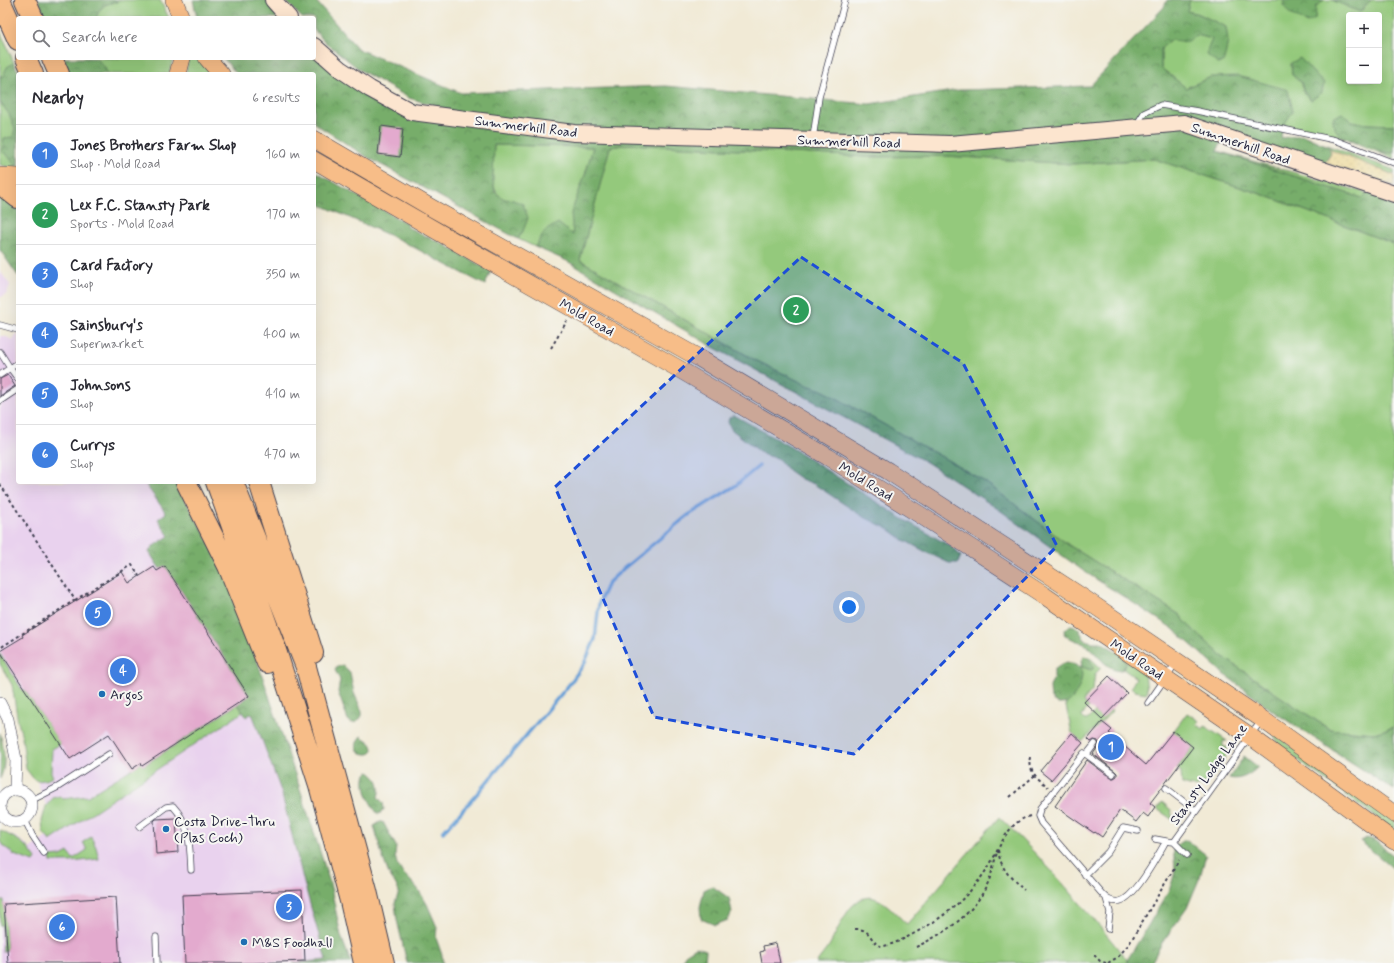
<!DOCTYPE html>
<html lang="en">
<head>
<meta charset="utf-8">
<style>
  body { margin:0; font-family:Mynerve,sans-serif; background:#f7f7f7; color:#2b2b33 }
  .controls { position:absolute; right:12px; top:12px; display:grid; overflow:hidden; border-radius:4px; box-shadow:0 4px 16px #0002 }
  .controls button { width:36px; height:36px; display:grid; place-items:center; padding:0; border:0; border-bottom:1px solid #e1e1e2; background:#fff; color:#2b2b33; font:20px sans-serif }
  .you { position:absolute; left:849px; top:607px; width:14px; height:14px; margin:-10px; border:3px solid #fff; border-radius:50%; background:#1a73e8; box-shadow:0 0 0 6px #1a73e833 }
  .badge { display:grid; place-items:center; width:26px; height:26px; border-radius:50%; background:#db2777; color:#fff; font-size:13px; font-weight:700 }
  .pin { position:absolute; translate:-50% -50%; border:2px solid #fff; box-shadow:0 1px 4px #0006 }
  .list { margin:0; padding:0; list-style:none }
  h2 { display:flex; justify-content:space-between; align-items:center; height:52px; margin:0; padding:0 16px; font-size:17px }
  h2 small { font-size:13px; font-weight:400; color:#7c7c81 }
  .list li { display:grid; grid-template-columns:26px 1fr auto; gap:12px; align-items:center; box-sizing:border-box; height:60px; padding:0 16px; border-top:1px solid #e1e1e2 }
  .list b { display:block; font-size:15px; white-space:nowrap }
  .list p { margin:0; font-size:13px; white-space:nowrap; color:#7c7c81 }
  .list em { font-size:13px; font-style:normal; color:#7c7c81 }
  .icon { flex:none; width:22px; height:22px; fill:none; stroke:currentColor; stroke-width:2; stroke-linecap:round; stroke-linejoin:round }
  .map { position:relative; flex:none; width:1394px; height:963px; overflow:hidden }
  .search { position:absolute; background:#fff; box-shadow:0 4px 16px #0002; left:16px; top:16px; width:300px; height:44px; display:flex; align-items:center; gap:10px; box-sizing:border-box; padding:0 14px; border-radius:4px; color:#7c7c81; font-size:15px }
  .panel { position:absolute; background:#fff; box-shadow:0 4px 16px #0002; left:16px; top:72px; width:300px; height:412px; border-radius:4px }
  .map>svg:first-child { display:block }
  .built { fill:#e9d2ee }
  .green { fill:#94c97b; stroke:#5b765b; fill-rule:evenodd }
  .forest { fill:url(#forest-crowns); stroke:#4c6853 }
  .sand { fill:url(#sand-dots); stroke:#887e6c }
  .lines { fill:none; stroke-linecap:round; stroke-linejoin:round }
  .stream { stroke:#69a1d7; stroke-width:3.5 }
  .building { fill:#e3aace }
  .lane-casing { stroke:#414052; stroke-width:7 }
  .street-casing { stroke:#414052; stroke-width:12 }
  .secondary-casing { stroke:#414052; stroke-width:18 }
  .primary-casing { stroke:#414052; stroke-width:18 }
  .highway-casing { stroke:#414052; stroke-width:22 }
  .path { stroke:#414052; stroke-width:2; stroke-dasharray:3 3; stroke-linecap:butt }
  .lane { stroke:#fff; stroke-width:5.5 }
  .street { stroke:#fff; stroke-width:11 }
  .secondary { stroke:#fce5cf; stroke-width:16 }
  .primary { stroke:#f7bd88; stroke-width:17 }
  .highway { stroke:#f7bd88; stroke-width:20 }
  .marked { fill:#1d4ed8; fill-opacity:0.2; stroke:#1d4ed8; stroke-width:3; stroke-dasharray:8 5; stroke-linejoin:round }
  .poi-dot { fill:#1f6fb2; stroke:#f6f6f2; stroke-width:1.5 }
  .labels { text-anchor:middle; stroke-width:4; stroke-linejoin:round; paint-order:stroke }
  .street-label { font-size:14px; fill:#22223b; stroke:#f6f6f2 }
  .poi-label { font-size:14px; fill:#22223b; stroke:#f6f6f2; text-anchor:start }
</style>
</head>
<body>
<div class="map">
<svg width="1394" height="963" viewBox="0 0 1394 963">
  <defs>
    <pattern id="forest-crowns" width="20" height="18" patternUnits="userSpaceOnUse"><rect width="20" height="18" fill="#77ad6b"/><path d="M2 6a3 3 0 1 1 6 0M12 15a3 3 0 1 1 6 0" fill="none" stroke="#618c59"/></pattern>
    <pattern id="sand-dots" width="8" height="8" patternUnits="userSpaceOnUse"><rect width="8" height="8" fill="#eeda9e"/><path d="M2 2h.1M6 6h.1" fill="none" stroke="#ccbb89" stroke-width="1.8" stroke-linecap="round"/></pattern>
  </defs>
  <rect width="100%" height="100%" fill="#f6f6f2"/>
  <filter id="ink" filterUnits="userSpaceOnUse"><feTurbulence type="fractalNoise" baseFrequency=".025" numOctaves="2"/><feDisplacementMap in="SourceGraphic" scale="8" xChannelSelector="R" yChannelSelector="G"/><feConvolveMatrix kernelMatrix="1 2 1 2 8 2 1 2 1" color-interpolation-filters="sRGB"/></filter>
  <filter id="wash" filterUnits="userSpaceOnUse"><feTurbulence type="fractalNoise" baseFrequency=".012" numOctaves="4" result="noise"/><feDisplacementMap in="SourceGraphic" scale="16" xChannelSelector="R" yChannelSelector="G"/><feGaussianBlur stdDeviation="0.9" result="paint"/><feColorMatrix in="noise" values="0 0 0 0 0 0 0 0 0 0 0 0 0 0 0 0 0 1.4 0 .05"/><feComposite in="paint" operator="in"/></filter>
  <g filter="url(#wash)">
    <rect width="100%" height="100%" fill="#f1ead6"/>
    <!-- built -->
    <path class="built" d="M0,271L10,285L7,293L0,298Z
      M18,332V482H162L216,577L340,963H0V830L17,838L26,844L29,849L47,837L43,832L42,821L46,806L37,781L33,778L26,769L22,737L18,722L12,685L0,664V336H4L13,340Z"/>
    <!-- green -->
    <path class="green" d="M117,0H160L169,18H96C99,7 106,3 116,2Z
      M1190,0H1285L1283,5L1316,7L1323,0H1332L1360,12L1371,0H1394V125L1366,124L1352,121L1337,131L1348,139L1283,125L1293,111L1211,77L1186,88L1161,68V48L1171,40L1187,42L1197,35L1213,39L1226,27L1199,14L1186,11ZM1349,15H1379V81H1349ZM1299,59L1319,79L1323,89L1320,94L1311,100L1304,93L1301,82L1292,75L1291,64Z
      M0,31L19,74H18V169L0,165Z
      M96,58H173L169,74H107L105,68Z
      M188,58H199L215,74H186Z
      M1349,140L1366,144L1385,153H1394V159Z
      M1321,143L1394,170V175L1331,150L1329,147Z
      M630,144L866,157L946,156L1071,164L1154,159L1261,194L1394,244V727L1374,733L1329,729L1272,691L1222,656L1188,625L1180,615L1070,546L985,482L951,462L822,390L807,385L755,360L580,260L610,147Z
      M494,145L593,147L586,172L573,236L545,231L535,247L518,239L523,231L513,200C511,200 506,200 504,199C487,192 493,159 494,145Z
      M1217,151L1367,193L1362,198Z
      M0,654L23,691L25,690L61,744L52,749L51,772L53,777L46,780L37,781L33,778L26,769L22,737L18,722L12,685L0,664Z
      M1088,656L1101,668L1095,674L1093,689L1083,701L1089,707L1082,715V717L1085,720H1087L1095,712L1100,717L1108,708L1112,711L1082,742L1072,733L1063,693Z
      M1124,656L1145,673L1147,692L1146,693L1135,691L1131,687L1136,678L1123,669L1126,664Z
      M238,704L243,712L50,841L43,832L42,821L46,806L53,798L60,796L63,799L88,796L141,763L143,766Z
      M1187,713L1199,721L1197,724L1203,729L1205,726L1227,741H1223V747H1227C1228,759 1210,784 1198,786C1192,788 1187,785 1182,784L1181,772L1177,768L1193,747L1173,732Z
      M0,733C4,749 7,764 0,779L1,755L0,751Z
      M1273,733L1394,819V830L1280,747Z
      M1162,802L1171,810L1173,820L1157,809Z
      M999,817C1045,861 1087,910 1127,960V963H816C820,957 825,952 829,946C839,929 853,886 879,900C890,905 898,917 907,924Z
      M0,830C19,841 23,840 36,859L34,862L14,855L0,842Z
      M91,837L96,847L99,859L71,862H51L50,857L61,856L68,852L73,859L87,850L83,842Z
      M4,900L7,951L3,952L2,925H0V901Z"/>
    <!-- forest -->
    <path class="forest" d="M38,0H117V2C106,3 99,7 96,18H46Z
      M193,0H266L281,18H197Z
      M285,0H315L358,49L461,93L666,86L869,104L959,90L1090,86L1164,7L1167,0H1190L1187,11L1199,14L1226,27L1228,41L1224,61L1218,64L1206,54L1212,39L1197,35L1187,42L1171,40L1161,48V68L1186,88L1211,77L1238,76L1288,90L1293,111L1283,126L1281,138L1303,135L1330,147L1331,154L1325,163L1222,141L1217,151L1362,198L1376,184L1394,190V244L1261,194L1154,159L1071,164L946,156L866,157L630,144L610,147L580,260L755,360L807,385L822,390L951,462L985,482L1070,546L1180,615L1188,625L1222,656L1272,691L1329,729L1374,733L1394,727V790L1274,712L1224,674L1172,628L1082,570L1001,511L928,463L713,347L567,261L535,247L545,231L558,223L573,235L571,213L586,172L593,147L494,145L493,180L495,192L504,199L513,200L523,204L528,218L523,231L518,239L367,157L314,123V74H237L223,58H314V55L375,99L452,111L409,98L360,70L325,42L314,30V18H302Z
      M1285,0H1323V1L1316,7L1315,19L1307,23L1290,14L1283,5Z
      M1332,0H1371L1360,12Z
      M63,58H96L105,68L107,74H70Z
      M1300,58L1319,79L1325,83L1320,94L1311,100L1304,93L1301,82L1292,75L1291,63Z
      M14,63L18,71L17,77L18,80V165L15,166L9,157L2,151L4,138L13,137L15,128L9,114L0,102V76H3L7,67Z
      M1342,113L1352,121L1366,124L1394,125V153C1383,153 1377,149 1367,145C1352,139 1333,139 1333,118Z
      M314,171L408,224L407,227L443,244L491,271L485,285L400,240L314,202Z
      M0,195L18,209V276L0,250Z
      M734,415L792,448L903,519L952,547L961,556L958,563H949L926,552L902,539L890,530L862,516L814,484L801,479L788,470L777,458L764,455L750,444L731,429L728,422L729,418Z
      M144,482H175L225,569L246,627L303,798L330,883L341,936L351,963H293L326,960L304,883L281,791L252,713L246,717L238,704L249,696L165,566L160,569L149,552L152,547L169,536L158,519L166,513Z
      M1071,626L1078,628L1085,640L1092,642H1101L1124,656L1126,664L1122,670C1104,670 1098,652 1084,644C1077,640 1069,639 1064,634L1065,629Z
      M1084,656C1090,658 1091,661 1094,668L1091,670L1082,667L1081,661Z
      M1067,662C1071,663 1078,665 1081,670C1085,677 1075,700 1067,703C1065,704 1061,704 1058,704L1051,699L1050,687L1054,677V670L1062,664Z
      M343,665L350,672L354,693L362,711V716L357,722L352,723L348,720L338,692L340,680L335,670L338,666Z
      M361,736C367,741 373,742 373,750L369,754C356,755 353,745 361,736Z
      M1244,756L1258,767C1250,775 1240,781 1229,778Z
      M369,772C379,778 381,787 378,797L383,803L384,809L381,813L378,814C369,803 362,787 366,774Z
      M380,822H383L396,846L395,856L397,864L402,872L411,881L418,889L427,904L437,927L436,938L442,955L443,963H407L397,920L395,903L399,892L396,885L388,872L382,855L374,826Z
      M1367,838L1374,840L1394,856V869L1360,841Z
      M1187,840L1206,855L1200,877L1187,908L1162,943L1151,963H1127V960C1137,944 1147,928 1156,912C1163,900 1171,889 1174,875C1178,861 1165,845 1187,840Z
      M712,886L729,898L732,912L728,920L715,925L701,919L700,907L704,890Z
      M696,947L706,950L705,963H682L685,954Z"/>
    <!-- sand -->
    <path class="sand" d="M1330,147L1331,150L1394,175V186L1325,163L1331,154Z"/>
    <g class="lines">
      <!-- stream -->
      <path class="stream" d="M443,832L470,802L568,686L584,664L595,639L599,603L608,583L623,569L687,516L735,486L759,466"/>
    </g>
    <g id="blocks">
      <!-- building -->
      <path class="building" d="M381,126L403,129L400,157L378,154Z
        M8,375L15,386L0,396V379Z
        M165,566L249,696L142,766L141,763L132,769L109,734L70,759L0,651L23,637L22,635L122,572L129,583L154,567L157,571Z
        M1109,676L1127,693L1102,719L1084,702Z
        M1102,722L1112,730L1109,733L1146,765L1173,731L1193,747L1150,803L1155,807L1148,817L1143,813L1136,822L1120,810L1102,837L1095,832L1094,833L1055,806L1087,760L1111,778H1114L1117,776V773L1115,771L1093,754L1099,745L1098,741L1094,740L1091,742L1088,739Z
        M1072,733L1083,743L1051,780L1040,771Z
        M176,818L178,852L156,854L154,821L156,819Z
        M302,890L305,961L254,963H185L182,895Z
        M116,897L120,963H8L4,904Z
        M776,943L780,963H762L760,952L764,951L763,946Z"/>
    </g>
  </g>
  <g filter="url(#ink)">
    <use href="#blocks" fill-opacity="0" stroke="#414052" stroke-width="1"/>
    <g class="lines">
      <!-- lane casing -->
      <g class="lane-casing">
        <path id="lane" d="M1137,124L1144,113L1161,105L1197,111L1335,140L1394,163
          M813,138L819,97L845,0
          M0,325L18,330
          M0,352L10,368L0,375
          M18,363L10,368L18,379
          M0,401L18,389
          M1148,703L1176,663
          M1087,754L1095,744
          M1113,774L1084,753L1040,809L1038,816L1041,823L1103,895C1107,899 1113,903 1120,901C1135,898 1158,855 1166,841L1174,842L1261,721
          M1166,788L1196,811
          M32,800L58,787L109,754
          M25,820L32,835L44,853
          M139,827L166,807L173,806C190,824 190,847 191,870
          M1155,839L1166,841
          M1174,842L1187,855
          M1085,875L1108,852L1123,828L1138,831
          M1106,898L1110,912L1108,929
          M156,937L157,963"/>
      </g>
      <!-- street casing -->
      <g class="street-casing">
        <path id="street" d="M0,703L8,719L16,759L15,789
          M0 806a16 16 0 1 1 32 0a16 16 0 1 1-32 0Z"/>
      </g>
      <!-- secondary casing -->
      <g class="secondary-casing">
        <path id="secondary" d="M273,0L289,18
          M314,46L340,69L370,89L412,112L574,133L950,144L1184,123L1394,194"/>
      </g>
      <!-- primary casing -->
      <g class="primary-casing">
        <path id="primary" d="M174,0L181,18
          M207,58L221,74
          M178,74L182,58
          M314,139L430,207L699,358L888,471L1079,595L1262,719L1394,814
          M314,160L468,249L679,369L828,457L922,516L1045,596L1250,736L1394,841
          M0,176L18,177"/>
      </g>
      <!-- highway casing -->
      <g class="highway-casing">
        <path id="highway" d="M0,0L18,40
          M25,0L33,18
          M26,58L33,74
          M52,58L59,74
          M0,184L18,198
          M186,482L228,566L267,663
          M216,482L274,644L319,785L350,901L364,963
          M233,482L306,667L367,891L384,963
          M259,482L313,653"/>
      </g>
      <!-- path -->
      <path class="path" d="M551,348L567,321
        M0,484L75,600L0,648
        M75,600L132,565L139,576
        M1031,757C1028,773 1037,777 1048,787
        M1010,797L1035,775
        M998,850C1001,870 1010,877 1024,890
        M855,929C874,928 870,947 884,946C894,944 904,939 913,934C946,916 966,900 987,869C1000,850 1005,823 1030,816
        M916,947C945,933 973,915 987,885C992,874 994,863 997,852
        M1094,955L1100,961L1106,963
        M1108,963L1118,957L1129,944L1179,860"/>
      <!-- lane -->
      <use href="#lane" class="lane"/>
      <!-- street -->
      <use href="#street" class="street"/>
      <!-- secondary -->
      <use href="#secondary" class="secondary"/>
      <!-- primary -->
      <use href="#primary" class="primary"/>
      <!-- highway -->
      <use href="#highway" class="highway"/>
    </g>
  </g>
  <!-- marked area -->
  <path class="marked" d="M801,257L963,363L1057,546L854,754L654,717L555,487Z"/>
  <!-- markers -->
  <g class="poi-dot">
    <circle cx="102" cy="694" r="4"/>
    <circle cx="166" cy="829" r="4"/>
    <circle cx="244" cy="942" r="4"/>
  </g>
  <g class="labels">
    <!-- street labels -->
    <g class="street-label">
      <text transform="translate(526 126) rotate(7)" y="5">Summerhill Road</text>
      <text transform="translate(849 141) rotate(2)" y="5">Summerhill Road</text>
      <text transform="translate(1241 143) rotate(19)" y="5">Summerhill Road</text>
      <text transform="translate(587 317) rotate(30)" y="5">Mold Road</text>
      <text transform="translate(866 481) rotate(32)" y="5">Mold Road</text>
      <text transform="translate(1137 659) rotate(34)" y="5">Mold Road</text>
      <text transform="translate(1208 774) rotate(-54)" y="5">Stansty Lodge Lane</text>
    </g>
    <!-- poi labels -->
    <g class="poi-label">
      <text x="110" y="699">Argos</text>
      <text x="174" y="826">Costa Drive-Thru<tspan x="174" dy="16">(Plas Coch)</tspan></text>
      <text x="252" y="947">M&amp;S Foodhall</text>
    </g>
  </g>
</svg>
<div class="controls">
<button>+</button>
<button>−</button>
</div>
<div class="you"></div>
<div class="pin badge" style="left:1111px;top:747px;background:#3f7fe0">1</div>
<div class="pin badge" style="left:796px;top:310px;background:#2e9e5b">2</div>
<div class="pin badge" style="left:289px;top:907px;background:#3f7fe0">3</div>
<div class="pin badge" style="left:123px;top:671px;background:#3f7fe0">4</div>
<div class="pin badge" style="left:98px;top:613px;background:#3f7fe0">5</div>
<div class="pin badge" style="left:62px;top:927px;background:#3f7fe0">6</div>
<div class="search"><svg class="icon" aria-label="search" viewBox="0 0 24 24"><circle cx="10" cy="10" r="6"/><path d="M15 15l6 6"/></svg>Search here</div>
<section class="panel">
<h2>Nearby<small>6 results</small></h2>
<ul class="list">
<li><span class="badge" style="background:#3f7fe0">1</span><div><b>Jones Brothers Farm Shop</b><p>Shop · Mold Road</p></div><em>160 m</em></li>
<li><span class="badge" style="background:#2e9e5b">2</span><div><b>Lex F.C. Stansty Park</b><p>Sports · Mold Road</p></div><em>170 m</em></li>
<li><span class="badge" style="background:#3f7fe0">3</span><div><b>Card Factory</b><p>Shop</p></div><em>350 m</em></li>
<li><span class="badge" style="background:#3f7fe0">4</span><div><b>Sainsbury's</b><p>Supermarket</p></div><em>400 m</em></li>
<li><span class="badge" style="background:#3f7fe0">5</span><div><b>Johnsons</b><p>Shop</p></div><em>410 m</em></li>
<li><span class="badge" style="background:#3f7fe0">6</span><div><b>Currys</b><p>Shop</p></div><em>470 m</em></li>
</ul>
</section>
</div>
</body>
</html>
